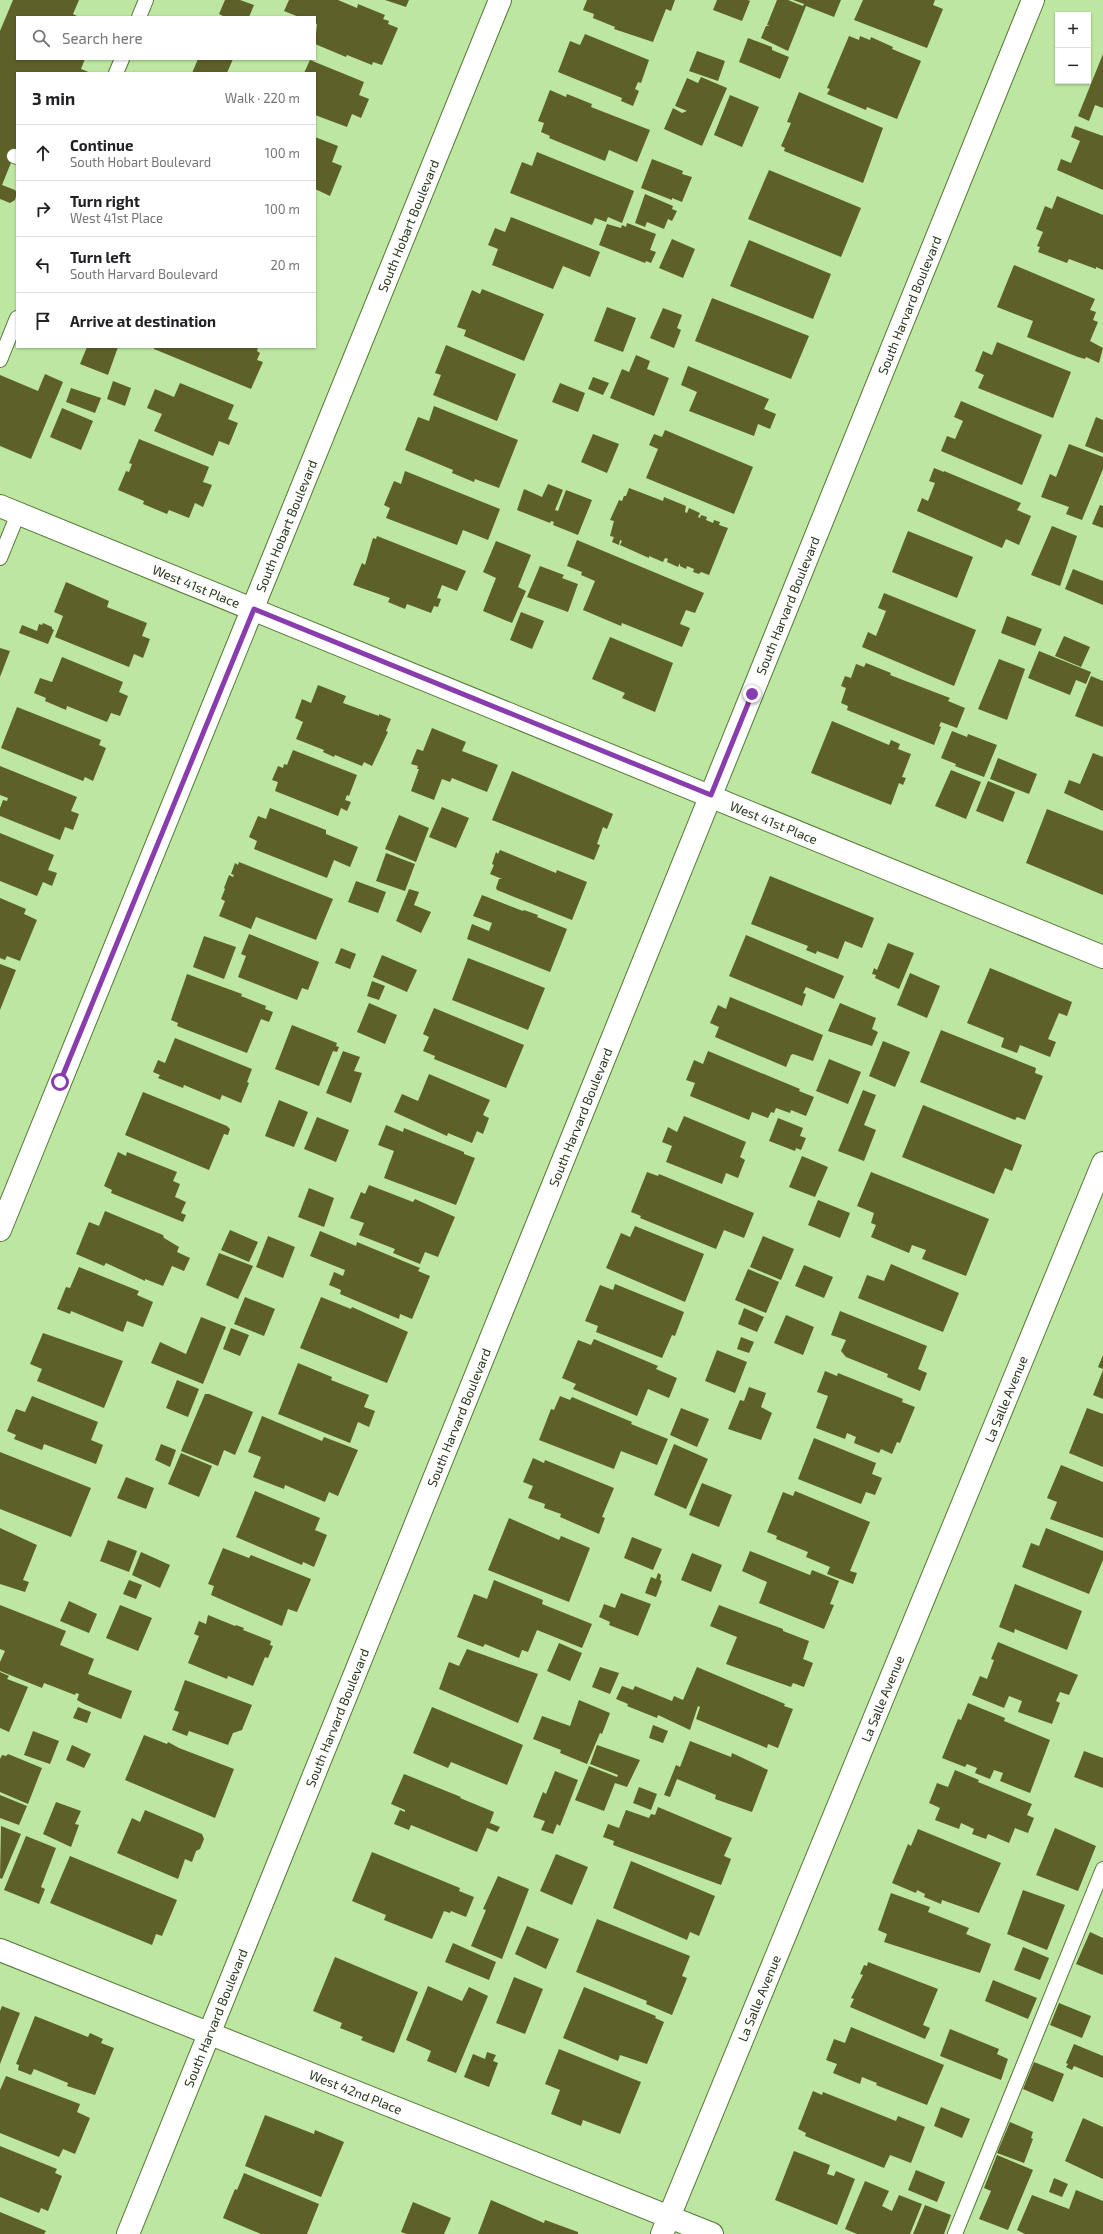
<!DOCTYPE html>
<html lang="en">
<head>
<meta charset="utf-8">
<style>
  body { margin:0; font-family:"Exo 2",sans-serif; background:#f2f2f2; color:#202124 }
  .controls { position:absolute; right:12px; top:12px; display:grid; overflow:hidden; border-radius:0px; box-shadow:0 1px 3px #0004 }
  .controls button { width:36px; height:36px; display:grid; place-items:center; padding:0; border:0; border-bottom:1px solid #e0e0e0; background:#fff; color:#202124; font:20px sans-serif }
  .stop { position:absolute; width:12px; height:12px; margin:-9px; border:3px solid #883cad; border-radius:50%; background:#fff }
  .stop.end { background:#883cad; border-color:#fff; box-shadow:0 1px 4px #0008 }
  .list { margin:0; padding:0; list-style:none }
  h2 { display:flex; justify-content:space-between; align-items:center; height:52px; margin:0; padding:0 16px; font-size:17px }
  h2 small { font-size:13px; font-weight:400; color:#757577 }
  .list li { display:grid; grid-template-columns:26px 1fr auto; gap:12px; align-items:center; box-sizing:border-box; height:56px; padding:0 16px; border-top:1px solid #e0e0e0 }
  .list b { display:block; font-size:15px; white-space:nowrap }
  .list p { margin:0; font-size:13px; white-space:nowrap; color:#757577 }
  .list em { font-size:13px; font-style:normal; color:#757577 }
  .icon { flex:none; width:22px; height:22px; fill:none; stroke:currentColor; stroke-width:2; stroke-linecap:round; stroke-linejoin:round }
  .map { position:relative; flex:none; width:1103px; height:2234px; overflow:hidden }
  .search { position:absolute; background:#fff; box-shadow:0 1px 3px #0004; left:16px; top:16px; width:300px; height:44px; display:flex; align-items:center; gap:10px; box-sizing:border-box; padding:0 14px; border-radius:0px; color:#757577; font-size:15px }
  .panel { position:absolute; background:#fff; box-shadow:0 1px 3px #0004; left:16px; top:72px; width:300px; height:276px; border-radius:0px }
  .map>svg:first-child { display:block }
  .building { fill:#5d6127 }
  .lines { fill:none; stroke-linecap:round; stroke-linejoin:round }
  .service-casing { stroke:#547836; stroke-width:16 }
  .minor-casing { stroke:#547836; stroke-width:24 }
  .service { stroke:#fff; stroke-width:14 }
  .minor { stroke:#fff; stroke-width:22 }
  .route { stroke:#883cad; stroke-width:5 }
  .labels { text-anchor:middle; stroke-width:4; stroke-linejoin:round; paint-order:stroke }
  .street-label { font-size:13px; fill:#26361a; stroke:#bde7a0 }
</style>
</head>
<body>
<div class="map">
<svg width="1103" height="2234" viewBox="0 0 1103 2234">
  <rect width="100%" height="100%" fill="#bde7a0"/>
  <!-- building -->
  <path class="building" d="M13,0H79L73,14L79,17H17V59H85L81,69L91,73H17V148L2,185L15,190L17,193L15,200L10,203L0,199V31Z
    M225,0H240L254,5L249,17H225L219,14Z
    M289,0H338L357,8L358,4L385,15L383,19L389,21L388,24L398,28L382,65L373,62L372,65L347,55L346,57L315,44L317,24L315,23V17H299L284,11Z
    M385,0H409L406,7Z
    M587,0H675L671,11L666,9L653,42L614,29L615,27L593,18L594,14L583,10Z
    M717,0H748L750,1L742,21L713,10Z
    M777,0H788L803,6L804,4L793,0H841L834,17L806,6L788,51L761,38L766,26H770L767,25Z
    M863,0H935L933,5L943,9L927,48L854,20Z
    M585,34L649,60L641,83L638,82L635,89L639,91L633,106L621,101L622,98L558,72L570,41L580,45Z
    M849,36L859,40L860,36L870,40L871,37L893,47L892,49L921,61L897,119L867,107L866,110L827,94L830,89L827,88Z
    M748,38L772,47V50L789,57L780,79L739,62Z
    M697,51L725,61L718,81L689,71Z
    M1103,54V108L1095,105L1089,121L1078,116Z
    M198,59H233L227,73H192Z
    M310,60L364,82L359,95L369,99L361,118L352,114L347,127L315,115V73H304Z
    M701,77L727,88L702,146L664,129L673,108L682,113L687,111L675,106L687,78L698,83Z
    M550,90L566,97L567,94L592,104L591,107L650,130L637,162L609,150L605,161L549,138L550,136L541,132L544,123L538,121Z
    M799,92L883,128L863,183L784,151L785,148L781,146L791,123L787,122Z
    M730,95L759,107L742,147L714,135Z
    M1075,126L1103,136V190L1057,170L1061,159L1071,163L1080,141L1071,137Z
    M315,137L338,146L332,162L342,166L330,196L315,189Z
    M537,152L634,191L622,223L608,217L606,222L595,218L592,225L510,193L522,162L532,166Z
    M652,159L683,171L682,174L692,177L682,202L672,198V200L641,188Z
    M769,170L861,208L841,257L748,219Z
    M645,194L673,206L672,209L677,211L672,221L668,219L664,229L647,222L645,227L635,223Z
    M1057,196L1103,215V270L1096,267V269L1069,259L1067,263L1038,252L1040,247L1037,246L1043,232L1036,229L1045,206L1052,209Z
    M511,217L600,252L590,277L563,266L553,289L492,265L498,249L488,245L495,228L505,232Z
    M627,223L656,234L650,250L656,252L651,263L646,261L645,263L599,245L607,224L621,228L622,225L626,227Z
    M672,239L695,249L683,278L659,268Z
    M749,240L831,274L813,319L730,286Z
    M1014,265L1095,299L1090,310L1096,312L1093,320L1098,322L1090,341L1103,348L1099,363L1086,357L1085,359L1078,357L1027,337L1033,321L997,307Z
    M482,289L544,314L524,361L464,336L466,330L457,327L472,290L480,294Z
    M712,298L809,336L791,379L695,341Z
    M607,307L636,318L623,352L594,341Z
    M663,308L682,315L677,328L681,330L674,348L650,338Z
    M997,342L1071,372L1053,418L978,388L984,375L975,371L983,351L992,355Z
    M446,345L516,374L497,421L433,395L441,375L435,373Z
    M87,347H118L108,375L80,364Z
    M154,347H258L257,351L260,353L257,360L263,362L251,389L154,349Z
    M636,355L650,361L647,369L669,378L654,416L610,398L622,369L629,372Z
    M688,366L769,399L764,409L776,414L770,429L758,424L754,436L689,411L697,392L681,385Z
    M45,374L63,382L31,459L0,446V375L38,391Z
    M593,377L609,383L603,395L588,389Z
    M113,381L131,388L125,406L107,399Z
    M180,383L234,405L228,419L238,423L229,445L219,441L213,456L154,431L162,414L147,408L155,389L174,397Z
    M560,383L585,393L578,412L552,402Z
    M71,388L101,398L95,413L66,402Z
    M961,401L1042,435L1022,485L941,451L947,436L955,439L963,421L954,417Z
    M434,406L518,440L499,488L475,479L474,482L452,473L453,470L405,450L418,417L429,421Z
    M62,408L93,421L81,450L50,437Z
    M1096,417L1103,420V453L1085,446Z
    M665,430L753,467L734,514L646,478L658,449L649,445L654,434L662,437Z
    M593,434L619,444L607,473L581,462Z
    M139,439L209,467L203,482L212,485L203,507L195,503L189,518L169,510L167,514L143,504L144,501L118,490L126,471L129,472L132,464L129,463Z
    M1069,444L1103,457V469L1082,520L1066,514L1069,507L1041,497L1050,474L1056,477Z
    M934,468L944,472V471L1021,503L1017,510L1031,516L1019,545L1006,539L1002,548L917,511L922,498L928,501L935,483L929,481Z
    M405,471L500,509L488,540L463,530L457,545L386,518L390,508L384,505L394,481L401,484Z
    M548,484L563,490L555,510L558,511L566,490L592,500L578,535L553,525L554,522L551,521L550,523L517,510L524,489L542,497Z
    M629,488L663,501L664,497L686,506L685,512L687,513L689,508L700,513L698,517L700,518L701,515L707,517L706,520L713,523L714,520L720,522L719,525L728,528L709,575L701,572L699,574L693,572L694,569L687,566L686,569L680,566V563L678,567L667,562L668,559L665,558L663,562L649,556V558L620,545L622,541L620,540L619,545L612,542L614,537L610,536L614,521L610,520L619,500L622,501L624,496H626Z
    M1100,505L1103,506V528L1092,524Z
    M1052,526L1077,536L1060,586L1031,575Z
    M908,531L973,557L957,598L892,572Z
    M377,536L466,571L457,591L442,585L437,598L441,599L438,607L434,606L431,613L407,604L405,609L388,602L390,598L353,585L362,563L365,565L373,538L376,539Z
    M577,540L704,593L695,613L686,610L680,624L690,628L682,647L622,623L621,626L583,610L595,581L581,575L582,572L567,566Z
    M496,541L531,555L518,587L526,591L512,623L483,611L496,578L483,572Z
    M540,566L564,575L562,578L578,584L568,612L527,597Z
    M1073,569L1103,581V605L1065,589Z
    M66,582L109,601L107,607L147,623L142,636L150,639L143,658L134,654L129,667L55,637L63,616L54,612Z
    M884,593L976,630L954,686L862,647L868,632L876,636L886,611L878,608Z
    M521,612L544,621L532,649L510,640Z
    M1007,616L1042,629L1035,646L1001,633Z
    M43,623L52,627V629L54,630L48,644L19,633L22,625L37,631L39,624L42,625Z
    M1064,636L1090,647L1081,667L1055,656Z
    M610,637L673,663L655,712L622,698L625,693L592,679Z
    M0,648L10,651L0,677Z
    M1039,651L1091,672L1086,684L1076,680L1070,695L1028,678Z
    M62,657L123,682L119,692L128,696L120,716L111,713L107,722L67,706L66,710L45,701L46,698L34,693L40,678L52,682Z
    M999,659L1025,669L1007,720L978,709Z
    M866,663L891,673L890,675L950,698L948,701L965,708L957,728L941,722L939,726L941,727L934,745L847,710L848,706L841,703L846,688L841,686L845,676L851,678L856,664L864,667Z
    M1091,676L1103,681V727L1075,716Z
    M318,685L346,696L343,703L379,716V714L391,719L386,731L388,732L372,766L364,762L362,766L335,755L334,757L323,752L324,750L296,739L303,722L295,718L302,699L311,703Z
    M17,707L101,740L99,745L106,748L93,781L85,777L83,781L1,748Z
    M832,721L889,745L891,740L900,744L898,749L911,754L902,777L906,778L903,785L899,783L891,805L811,773Z
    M432,728L466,742L462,751L498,765L487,792L452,778L450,782L442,779L434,800L411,791L419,769H417L418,766L411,764L417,749L423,751Z
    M952,731L967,737L968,734L997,745L984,777L955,766L956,764L941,758Z
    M293,750L357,775L349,796L347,795L345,800L351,802L347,811L341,808L338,816L275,791L278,782L272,780L278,766L283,768L284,764L287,765Z
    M1093,753L1103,757V811L1064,793L1069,780L1080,784Z
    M998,758L1037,774L1029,794L990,779Z
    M0,766L77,797L71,811L79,814L73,830L65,827L60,840L0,816V808L3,800L7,801L8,798L0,795Z
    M951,770L981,782L966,819L935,806Z
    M512,771L613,814L607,829L603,827L597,844L600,845L594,860L492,820Z
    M988,781L1015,792L1003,822L976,811Z
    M442,807L469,818L456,848L429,837Z
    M270,808L326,830V834L358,847L350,867L334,860L327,878L254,849L257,841L249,837L258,816L266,819Z
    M1047,809L1103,831V895L1026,863Z
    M399,815L429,828L416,862L385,849Z
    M0,833L54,855L48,870L57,873L52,886L43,882L37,896L0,881Z
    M500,850L556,873L557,870L587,882L572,920L497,890L496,888L499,879H502L490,874L494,865L492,864L496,852L498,854Z
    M386,853L415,864L405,891L376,881Z
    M239,862L333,899L316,940L256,917L251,929L219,916L225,901L221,899L225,889L224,888L229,875L233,877L234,875L231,874L235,863L238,865Z
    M770,876L874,918L862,948L845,941L838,959L817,951L816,954L806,950L808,946L751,924Z
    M356,881L386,892L378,913L348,902Z
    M409,889L419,892L414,905L431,912L421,933L396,921Z
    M482,895L523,911L524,910L538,915L537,917L567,929L550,972L467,939L472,924L489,931L492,923L473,916Z
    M0,898L26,909L24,914L37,920L20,961L7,956L5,960L0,958Z
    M249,934L319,962L308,990L302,988L297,1000L238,977L246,956L241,954Z
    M746,935L844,976L834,999L806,987L803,993L806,994L802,1006L729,976Z
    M204,936L236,947L224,979L193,967Z
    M888,943L914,953L899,989L875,978L876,975L872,974L874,968L877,970Z
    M341,948L356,954L350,969L335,963Z
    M382,955L417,970L407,992L373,977Z
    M468,958L545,988L528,1030L452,1000Z
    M0,964L16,970L0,1010Z
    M990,968L1072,1002L1067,1016L1059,1013L1048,1039L1056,1042L1050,1057L1020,1045L1017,1053L1001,1047L1004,1038L967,1023Z
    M910,973L940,986L927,1018L897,1005Z
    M187,974L242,994L241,996L266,1006L265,1009L273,1012L269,1022L261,1019L247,1053L177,1026L178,1023L171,1020Z
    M372,981L385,986L379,1000L367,996Z
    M730,997L823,1035L813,1061L793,1054L791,1055L786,1067L715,1037L719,1027L710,1023L718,1005L726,1009Z
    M369,1003L397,1015L385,1044L357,1032Z
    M840,1003L876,1018L872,1029L878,1032L872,1046L828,1031Z
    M434,1008L524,1045L506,1088L434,1059L435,1056L423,1051L429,1037L423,1034Z
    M292,1025L337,1043L336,1046L339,1047L337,1052L333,1051L319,1086L275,1069Z
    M941,1030L1036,1068L1035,1073L1043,1076L1025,1120L1017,1117L1015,1120L920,1082Z
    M175,1038L252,1069L247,1082L249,1083L241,1103L222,1095L220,1100L184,1085L183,1088L158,1078L160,1075L153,1072L158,1060L165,1063Z
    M883,1041L910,1052L895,1087L869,1076Z
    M343,1051L360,1057L354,1071L362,1073L351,1103L326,1093Z
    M708,1051L800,1089L799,1091L814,1097L806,1116L791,1110L790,1113L776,1108L774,1113L771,1112L768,1118L752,1112L749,1120L690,1096L695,1083L686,1080L694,1060L703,1064Z
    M829,1059L861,1072L848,1104L816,1091Z
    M429,1074L490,1100L483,1115L489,1118L483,1134L477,1131L472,1143L448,1133L447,1136L394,1112L402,1094L418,1101Z
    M863,1090L876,1095L864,1125L876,1130L864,1161L838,1151Z
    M143,1092L227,1126L230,1129L228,1135L224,1134L209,1170L125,1135Z
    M279,1100L308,1112L294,1147L265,1136Z
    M923,1105L1022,1145L1012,1171L1005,1168L994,1194L902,1157Z
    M684,1116L746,1142L740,1157L745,1160L738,1178L726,1173L722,1184L666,1162L672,1146L662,1142L668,1127L677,1132Z
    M317,1117L349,1130L336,1162L304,1149Z
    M778,1118L803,1128L800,1136L806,1138L801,1150L796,1148L795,1151L769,1141Z
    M386,1125L403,1132L404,1128L464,1152V1154L475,1158L456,1205L384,1178L394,1151L378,1145Z
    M118,1152L126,1156L127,1152L177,1172L173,1181L180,1184L175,1197L186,1202L181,1213L186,1215L183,1222L111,1193L112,1190L104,1186Z
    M802,1156L828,1167L815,1197L789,1187Z
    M647,1172L658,1176L659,1174L754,1213L744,1238L724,1230L716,1249L640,1218L641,1216L631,1212Z
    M871,1172L989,1219L966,1276L922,1259L926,1250L912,1245L909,1253L871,1237L876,1225L871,1223L874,1213L857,1206Z
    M369,1185L413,1202L415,1199L455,1217L438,1257L425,1252L420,1264L393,1253L395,1249L359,1235L364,1223L350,1218L361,1192L365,1194Z
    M309,1188L334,1198L324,1227L298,1217Z
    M818,1200L850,1213L840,1238L808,1225Z
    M105,1211L163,1235L164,1238L179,1247L177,1252L190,1258L184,1271L172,1266L163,1286L145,1279V1281L106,1263L104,1266L76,1254L89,1222L99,1226Z
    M635,1226L704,1254L685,1302L606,1268L621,1233L630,1237Z
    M230,1230L258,1242L249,1262L221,1250Z
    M320,1231L356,1246L357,1242L420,1268L418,1271L430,1276L412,1319L400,1314L399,1319L340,1294L341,1290L329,1285L334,1272L343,1276L345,1270L310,1256Z
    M268,1236L295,1247L283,1278L256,1267Z
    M763,1236L794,1249L781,1280L750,1267Z
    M219,1253L253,1266L238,1299L206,1285Z
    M891,1264L959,1293L943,1332L858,1298L867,1275L884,1281Z
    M804,1265L833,1277L824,1298L795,1286Z
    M79,1267L139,1291L137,1295L153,1302L143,1327L127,1321L123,1332L71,1311L70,1314L57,1309L66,1287L70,1288Z
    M748,1269L779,1282L766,1313L735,1300Z
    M615,1284L684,1312L675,1336L672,1335L662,1358L596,1332L598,1326L585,1321L600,1285L613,1290Z
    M245,1297L275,1309L264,1336L234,1324Z
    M321,1297L351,1309L352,1307L408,1332L387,1383L300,1348Z
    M744,1308L764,1317L757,1332L738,1324Z
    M840,1311L927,1346L918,1369L927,1373L920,1391L887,1377L888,1374L846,1357L841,1351L846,1340L831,1335Z
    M786,1315L814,1327L803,1355L774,1343Z
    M201,1317L226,1327L203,1384L151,1363L160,1342L186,1354Z
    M231,1328L249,1335L240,1356L223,1349Z
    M43,1333L123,1361L104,1408L37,1381L42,1369L30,1364Z
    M741,1337L754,1342L749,1353L737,1349Z
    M594,1339L658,1366L656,1369L677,1378L669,1398L648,1389L637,1416L573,1389L576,1384L562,1378L578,1340L591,1345Z
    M717,1350L747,1362L735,1393L705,1381Z
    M1103,1355V1369L1098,1367Z
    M298,1363L332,1377L331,1380L369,1395L364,1407L375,1411L369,1427L358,1422L350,1443L278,1414Z
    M1103,1370V1399L1093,1395Z
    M825,1371L837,1376L838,1373L903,1399L902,1402L915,1407L900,1443L897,1442L892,1454L881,1449L879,1453L854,1443L856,1437L847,1433L845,1439L816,1428L828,1396L817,1392Z
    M177,1380L199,1389L188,1417L166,1408Z
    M749,1387L766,1393L761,1407L772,1413L761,1440L728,1429L740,1400L744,1401Z
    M205,1394H209L253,1412L235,1455L224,1450L218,1466L181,1451Z
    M32,1396L98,1422L91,1440L103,1445L96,1464L44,1444L42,1450L14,1439L16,1435L7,1431L16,1409L25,1412Z
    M560,1396L570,1400L572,1397L632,1422L631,1424L668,1439L657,1465L621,1451L614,1469L539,1440L551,1409L554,1410Z
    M681,1408L709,1419L697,1447L670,1435Z
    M1087,1408L1103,1414V1467L1069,1453Z
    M262,1416L322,1441L324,1437L358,1450L338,1496L329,1492L325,1502L285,1485L284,1489L253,1477L261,1457L248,1452Z
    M814,1438L876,1463L872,1474L882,1478L875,1495L866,1492L861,1504L798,1479Z
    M161,1444L176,1450L170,1467L155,1460Z
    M674,1444L708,1459L686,1509L654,1495Z
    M0,1452L91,1488L71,1537L0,1509Z
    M181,1453L212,1466L199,1497L168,1484Z
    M533,1458L544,1463L545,1460L614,1488L602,1517L605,1518L599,1534L560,1517L561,1514L544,1508L545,1504L528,1498L533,1486L523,1482Z
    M1061,1465L1103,1482V1538L1050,1519L1057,1502L1047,1498Z
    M126,1477L154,1488L146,1509L117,1498Z
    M702,1483L732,1495L719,1527L689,1515Z
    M255,1491L320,1518L315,1530L327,1535L314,1567L303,1562L302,1565L236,1537Z
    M795,1491L870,1522L850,1571L857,1573L853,1584L827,1574L830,1567L806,1557L808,1552L776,1539L777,1536L767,1532L783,1492L793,1496Z
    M509,1518L559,1540L561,1536L590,1548L569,1602L488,1570Z
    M0,1528L37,1545L23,1580L29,1582L25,1592L0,1584Z
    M1046,1528L1103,1551V1560L1089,1594L1022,1567L1031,1543L1039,1546Z
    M632,1537L662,1549L653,1570L624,1558Z
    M108,1540L137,1551L129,1572L100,1561Z
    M223,1548L249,1558L251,1555L311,1579L297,1612L288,1609L282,1626L211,1595L214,1586L208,1584Z
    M750,1551L810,1575L812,1570L839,1581L830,1604L834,1605L824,1629L759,1603L767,1582L742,1571Z
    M141,1552L170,1565L160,1588L132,1575Z
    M692,1553L722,1565L711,1592L681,1580Z
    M658,1573L661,1575L660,1580L662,1581L656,1597L645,1593L651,1577L656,1579Z
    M129,1580L142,1585L136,1599L123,1594Z
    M494,1580L543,1600L542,1604L592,1624L582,1648L537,1630L528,1652L522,1650L519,1658L485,1644L483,1647L457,1637L474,1594L487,1599Z
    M1015,1584L1082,1611L1067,1650L1015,1629L1014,1633L999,1627Z
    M621,1593L651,1604L638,1636L609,1625L610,1622L599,1617L604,1604L615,1608Z
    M69,1601L97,1614L89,1633L60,1621Z
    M0,1605L66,1631L60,1645L94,1659L88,1674L132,1691L121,1719L84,1704L77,1700L79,1694L76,1693L75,1695L44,1683L42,1688L0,1671V1662L5,1651L0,1649Z
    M120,1605L152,1618L138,1651L106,1638Z
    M719,1605L783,1629V1631L809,1641L803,1659L813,1663L804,1687L793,1683L791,1687L726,1664L737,1637L710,1626Z
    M208,1615L235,1626L236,1625L244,1628L243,1630L271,1641L270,1645L273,1646L268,1658L265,1657L253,1686L228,1676L227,1679L188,1663L199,1636L194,1634L199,1621L206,1624Z
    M998,1642L1078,1675L1069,1695L1060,1692L1056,1701L1060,1703L1052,1724L1018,1712L1022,1701L1009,1696L1004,1708L972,1695L980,1676L987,1679L994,1660L991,1659Z
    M559,1643L582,1653L570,1681L547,1671Z
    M467,1649L538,1674L518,1723L439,1689L449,1662L459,1666Z
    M600,1667L619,1673L610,1694L592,1687Z
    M697,1667L785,1704L784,1706L793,1709L778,1748L768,1744L767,1748L696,1719L700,1707L698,1706L690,1730L658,1715L657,1718L627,1706L628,1704L616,1699L622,1686L633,1690L635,1686L672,1701L674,1696L683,1700Z
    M0,1672L9,1676L7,1679L28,1687L9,1732L0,1728Z
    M185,1680L252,1705L242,1730L233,1733L228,1745L189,1731L187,1736L172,1730L179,1712L174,1710Z
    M579,1700L610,1713L602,1734L600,1733L587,1764L560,1753L561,1750L533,1739L542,1716L570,1726Z
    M968,1703L1005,1718L1004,1721L1050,1740L1030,1793L1000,1781L1003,1773L994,1770L990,1779L975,1773L977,1768L967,1764L965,1767L942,1758L958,1719L961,1720Z
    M78,1707L91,1712L87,1723L73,1718Z
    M432,1707L523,1745L507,1785L451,1762L448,1768L413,1753Z
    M653,1725L668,1731L663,1743L649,1738Z
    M33,1731L59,1741L50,1764L24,1755Z
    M144,1735L167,1744L168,1742L179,1748L234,1769L215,1818L125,1780Z
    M690,1741L731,1757L732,1753L768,1770L752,1812L715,1799L716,1795L677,1779L670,1797L664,1795L676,1765L680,1767Z
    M72,1745L91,1754L84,1768L66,1760Z
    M597,1745L640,1760L627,1787L615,1783L604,1811L575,1800L589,1766L617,1777L618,1775L590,1764Z
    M1084,1751L1103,1758V1788L1074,1777Z
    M8,1754L42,1768L28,1804L0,1792V1759L2,1755L6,1756Z
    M955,1770L979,1780L978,1782L1032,1804L1027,1815L1034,1818L1028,1833L1015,1828L1009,1843L988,1834L986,1839L972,1834L974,1829L961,1823L959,1829L935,1820L940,1808L929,1803L937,1783L948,1787Z
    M555,1771L578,1780L560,1826L557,1824L553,1834L541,1830L545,1821L533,1817L543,1792L546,1794Z
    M404,1774L461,1797L460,1798L494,1812L490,1823L500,1827L497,1832L487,1828L477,1852L411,1825L409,1830L394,1824L400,1810L405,1812V1810L391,1804Z
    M639,1787L657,1794L651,1810L633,1803Z
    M0,1795L27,1806L19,1825L0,1818Z
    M56,1802L81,1811L75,1824L79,1825L71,1847L43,1834Z
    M658,1807L732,1838L724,1856L731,1859L721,1885L613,1845L614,1841L603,1837L608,1824L619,1828L626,1810L649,1818L651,1814L655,1815Z
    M145,1810L202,1834L204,1839L200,1849L196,1851L192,1862L185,1859L178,1879L117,1853L132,1818L140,1822Z
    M1,1826L21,1834L2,1879L0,1878Z
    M1055,1828L1096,1846L1078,1891L1036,1875Z
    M918,1829L1001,1863L979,1913L942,1900L941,1904L924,1897L925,1894L917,1890L916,1893L892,1883L908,1844L911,1846Z
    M26,1836L56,1848L41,1887L45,1889L39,1904L4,1890Z
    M372,1852L460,1888L459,1891L474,1897L466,1917L451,1911L450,1913L444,1911L432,1939L384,1920L386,1915L352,1901Z
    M556,1854L588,1867L572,1905L540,1891Z
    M70,1856L177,1900L162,1936L156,1934L152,1945L50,1903Z
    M631,1861L715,1896L699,1936L690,1932L687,1940L613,1908Z
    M498,1876L529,1889L502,1959L471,1946L486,1910L483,1909Z
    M1023,1890L1065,1905L1047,1950L1007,1934Z
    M891,1893L930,1907L928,1912L969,1928L966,1934L991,1944L980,1973L884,1942L887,1934L878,1930Z
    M597,1919L690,1956L682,1976L687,1978L672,2015L646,2004L647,2001L576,1972Z
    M527,1926L559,1939L546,1969L515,1954Z
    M1090,1932L1103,1938V1975L1076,1964Z
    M453,1943L496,1962L489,1980L445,1962Z
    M1023,1947L1049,1958L1040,1980L1014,1970Z
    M335,1957L418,1992L394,2053L361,2040L363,2037L340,2028L342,2023L313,2011Z
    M868,1962L938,1989L923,2025L930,2028L925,2039L850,2007L854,1999L851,1998L863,1975L860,1974L864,1965L867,1966Z
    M514,1977L543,1989L525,2034L496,2023Z
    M993,1980L1037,1998L1028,2019L985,2001Z
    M428,1986L462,2001L469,1987L488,1996L456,2073L427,2061L431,2051L406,2040Z
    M584,1987L656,2016L655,2018L664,2022L647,2064L620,2055L618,2061L563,2038Z
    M1059,2003L1091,2016L1082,2038L1050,2025Z
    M2,2006L20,2013L0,2064V2011Z
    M35,2016L88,2037L90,2033L103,2039L101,2043L114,2048L95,2095L67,2086L68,2083L34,2069L31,2075L18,2070L19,2065L16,2064Z
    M851,2027L944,2065L927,2105L876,2085L877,2083L862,2077L860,2084L833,2073L837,2064L826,2060L834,2039L845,2043Z
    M950,2029L999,2049L997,2054L1008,2059L1001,2080L940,2056Z
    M1074,2044L1103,2056V2078L1074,2066L1072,2070L1066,2067L1068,2064L1066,2063Z
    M559,2049L641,2082L620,2134L583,2120L581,2126L551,2114L560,2090L545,2084Z
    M487,2052L496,2055L493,2061L498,2063L489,2087L464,2077L473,2054L485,2059Z
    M1034,2062L1064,2074L1053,2102L1023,2089Z
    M6,2076L80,2104L77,2112L90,2118L75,2154L63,2149L59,2157L0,2133V2090Z
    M813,2091L822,2095L823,2092L896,2121L898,2116L925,2127L911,2163L890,2155L884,2168L805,2136L806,2133L798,2129Z
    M941,2107L970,2119L962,2138L934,2126Z
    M265,2115L314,2134L315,2130L344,2142L321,2197L245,2166Z
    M1083,2118L1103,2127V2179L1065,2161Z
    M1010,2122L1033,2132L1031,2138L1033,2139L1024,2163L997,2153Z
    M0,2146L57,2169L55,2173L62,2176L48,2211L41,2208L39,2213L0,2197Z
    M794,2151L830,2165L827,2174L834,2176L836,2171L855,2179L837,2225L775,2200Z
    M997,2155L1033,2170L1008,2230L979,2219L991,2191L984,2188Z
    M916,2170L945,2182L937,2202L908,2190Z
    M244,2173L319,2204L307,2234H261L223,2218L235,2189L237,2190Z
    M1054,2178L1068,2184L1062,2197L1049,2192Z
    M865,2181L889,2191L882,2206L892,2211L899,2195L922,2204L910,2234H857L845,2229Z
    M1076,2190L1103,2201V2234H1025L1017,2230L1032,2195L1069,2209Z
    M491,2200L544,2223L545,2220L578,2232V2234H478Z
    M413,2202L451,2218L444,2234H407L401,2232Z
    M925,2205L951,2215L944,2234H913Z
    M0,2212L46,2231L44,2234H0Z"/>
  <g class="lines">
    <!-- service casing -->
    <g class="service-casing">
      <path id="service" d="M139,17L146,0
        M116,73L122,59
        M14,156L17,157
        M0,360L17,318
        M0,558L18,514
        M955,2234L1103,1869"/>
    </g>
    <!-- minor casing -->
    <g class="minor-casing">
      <g id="minor">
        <path id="s1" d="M0,506L1103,957"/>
        <path id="s2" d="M0,1230L500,0"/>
        <path id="s3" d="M0,1950L712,2234"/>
        <path id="s4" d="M128,2234L1033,0"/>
        <path id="s5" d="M662,2234L1103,1163"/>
      </g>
    </g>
    <!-- service -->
    <use href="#service" class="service"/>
    <!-- minor -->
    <use href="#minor" class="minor"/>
  </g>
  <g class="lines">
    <!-- route -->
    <path class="route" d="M60,1082L254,609L711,795L752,694"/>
  </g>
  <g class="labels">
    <!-- street labels -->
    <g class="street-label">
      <text dy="5" stroke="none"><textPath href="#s2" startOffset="1084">South Hobart Boulevard</textPath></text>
      <text dy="5" stroke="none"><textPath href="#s4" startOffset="2081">South Harvard Boulevard</textPath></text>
      <text dy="5" stroke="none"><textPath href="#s2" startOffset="760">South Hobart Boulevard</textPath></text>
      <text dy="5" stroke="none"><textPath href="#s1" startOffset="212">West 41st Place</textPath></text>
      <text dy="5" stroke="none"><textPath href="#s4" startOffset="1757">South Harvard Boulevard</textPath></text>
      <text dy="5" stroke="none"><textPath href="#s1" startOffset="836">West 41st Place</textPath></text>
      <text dy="5" stroke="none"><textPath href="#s4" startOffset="1205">South Harvard Boulevard</textPath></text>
      <text dy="5" stroke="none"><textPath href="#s5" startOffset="903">La Salle Avenue</textPath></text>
      <text dy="5" stroke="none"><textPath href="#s4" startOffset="881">South Harvard Boulevard</textPath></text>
      <text dy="5" stroke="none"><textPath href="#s5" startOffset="579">La Salle Avenue</textPath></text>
      <text dy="5" stroke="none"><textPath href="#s4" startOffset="557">South Harvard Boulevard</textPath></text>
      <text dy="5" stroke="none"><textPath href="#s5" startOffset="255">La Salle Avenue</textPath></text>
      <text dy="5" stroke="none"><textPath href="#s4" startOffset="233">South Harvard Boulevard</textPath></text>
      <text dy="5" stroke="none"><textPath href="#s3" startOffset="383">West 42nd Place</textPath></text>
    </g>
  </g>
</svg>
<div class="controls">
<button>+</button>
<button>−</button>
</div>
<div class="stop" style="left:60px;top:1082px"></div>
<div class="stop end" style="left:752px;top:694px"></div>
<div class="search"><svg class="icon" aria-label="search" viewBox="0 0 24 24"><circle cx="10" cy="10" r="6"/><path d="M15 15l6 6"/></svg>Search here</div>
<section class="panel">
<h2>3 min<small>Walk · 220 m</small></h2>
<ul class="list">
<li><svg class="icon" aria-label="ahead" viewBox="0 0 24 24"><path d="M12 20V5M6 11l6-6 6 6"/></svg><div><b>Continue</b><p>South Hobart Boulevard</p></div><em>100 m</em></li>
<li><svg class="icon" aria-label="right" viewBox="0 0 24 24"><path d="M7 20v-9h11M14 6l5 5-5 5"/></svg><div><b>Turn right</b><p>West 41st Place</p></div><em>100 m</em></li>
<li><svg class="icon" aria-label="left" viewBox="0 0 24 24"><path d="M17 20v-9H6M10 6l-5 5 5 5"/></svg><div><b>Turn left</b><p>South Harvard Boulevard</p></div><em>20 m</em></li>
<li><svg class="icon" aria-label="arrive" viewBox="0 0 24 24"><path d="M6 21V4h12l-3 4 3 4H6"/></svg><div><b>Arrive at destination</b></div></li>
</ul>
</section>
</div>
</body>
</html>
